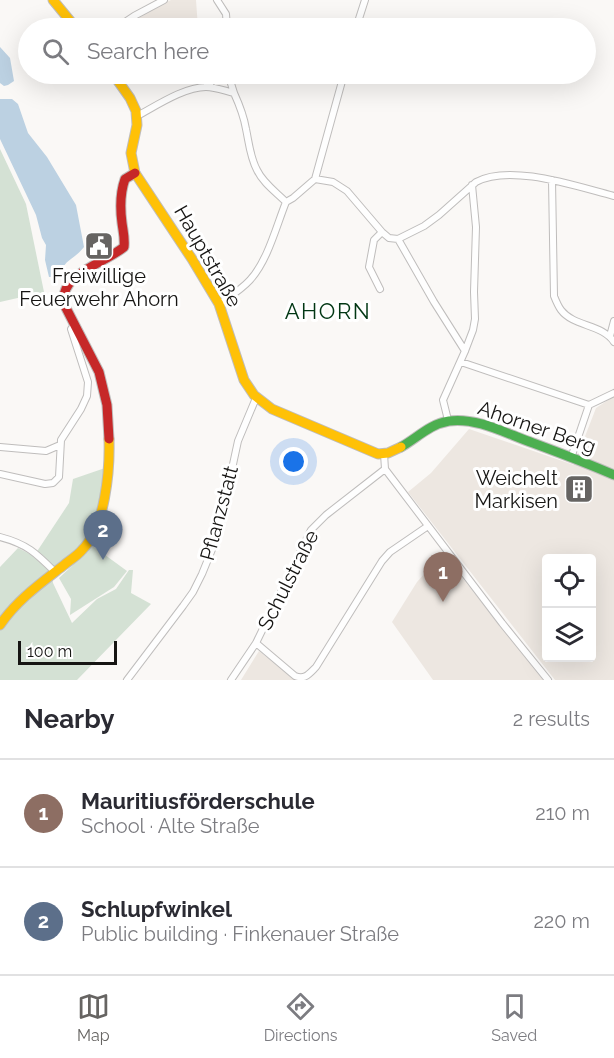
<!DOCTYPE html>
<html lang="en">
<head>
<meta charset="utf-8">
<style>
  body { margin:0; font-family:Raleway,sans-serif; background:#f7f7f7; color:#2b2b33 }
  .controls { position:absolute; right:18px; bottom:18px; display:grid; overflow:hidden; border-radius:6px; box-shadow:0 6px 24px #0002 }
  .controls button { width:54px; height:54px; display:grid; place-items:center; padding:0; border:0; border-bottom:2px solid #e1e1e2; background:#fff; color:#2b2b33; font:30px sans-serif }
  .scale { position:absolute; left:18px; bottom:15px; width:99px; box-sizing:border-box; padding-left:6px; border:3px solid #161513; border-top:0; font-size:16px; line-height:21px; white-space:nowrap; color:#161513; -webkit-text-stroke:4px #fff; paint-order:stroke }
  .you { position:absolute; left:294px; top:462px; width:21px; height:21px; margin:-15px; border:4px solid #fff; border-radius:50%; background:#1a73e8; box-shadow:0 0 0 9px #1a73e833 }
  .badge { display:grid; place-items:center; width:39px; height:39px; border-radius:50%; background:#666462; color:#fff; font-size:20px; font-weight:700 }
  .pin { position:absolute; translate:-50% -50px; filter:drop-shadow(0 2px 3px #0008) }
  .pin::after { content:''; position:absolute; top:32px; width:21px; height:18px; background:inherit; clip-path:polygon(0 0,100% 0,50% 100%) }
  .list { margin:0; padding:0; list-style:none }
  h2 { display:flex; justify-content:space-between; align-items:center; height:78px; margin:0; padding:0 24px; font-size:26px }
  h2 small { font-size:20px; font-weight:400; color:#7c7c81 }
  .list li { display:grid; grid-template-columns:39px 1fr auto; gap:18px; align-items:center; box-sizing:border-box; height:108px; padding:0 24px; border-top:2px solid #e1e1e2 }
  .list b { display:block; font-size:22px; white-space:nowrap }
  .list p { margin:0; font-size:20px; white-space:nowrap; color:#7c7c81 }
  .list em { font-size:20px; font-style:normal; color:#7c7c81 }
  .icon { flex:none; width:33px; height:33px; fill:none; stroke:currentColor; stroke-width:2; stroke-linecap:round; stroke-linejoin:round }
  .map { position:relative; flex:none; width:614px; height:680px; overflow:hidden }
  .search { position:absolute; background:#fff; box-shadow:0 6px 24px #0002; left:18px; right:18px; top:18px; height:66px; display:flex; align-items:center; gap:15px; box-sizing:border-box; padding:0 21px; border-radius:33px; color:#7c7c81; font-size:22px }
  .sheet { height:294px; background:#fff }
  nav { display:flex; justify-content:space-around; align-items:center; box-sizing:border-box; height:84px; border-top:2px solid #e1e1e2; background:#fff; font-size:16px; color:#7c7c81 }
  nav a { display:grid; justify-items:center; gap:3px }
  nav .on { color:#666462 }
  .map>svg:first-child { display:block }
  .built { fill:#ede7e1; fill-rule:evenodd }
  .green { fill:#d4e1d4 }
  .water { fill:#bcd1e2 }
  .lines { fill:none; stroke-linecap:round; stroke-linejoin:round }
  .street-casing { stroke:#bfbdbc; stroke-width:8 }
  .fast-casing { stroke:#bfbdbc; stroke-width:11 }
  .slow-casing { stroke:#bfbdbc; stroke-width:11 }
  .jam-casing { stroke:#bfbdbc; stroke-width:11 }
  .street { stroke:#fefefe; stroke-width:6 }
  .fast { stroke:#4caf50; stroke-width:9 }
  .slow { stroke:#ffc107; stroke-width:9 }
  .jam { stroke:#c62828; stroke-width:9 }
  .labels { text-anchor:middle; stroke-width:6; stroke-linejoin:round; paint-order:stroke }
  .street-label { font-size:20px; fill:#161513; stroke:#fff }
  .poi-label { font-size:20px; fill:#161513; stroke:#fff }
  .quarter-label { font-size:22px; letter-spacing:1.5px; fill:#023714; stroke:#fff }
</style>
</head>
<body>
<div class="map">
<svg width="614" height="680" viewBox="0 0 614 680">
  <rect width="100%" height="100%" fill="#faf8f6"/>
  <!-- built -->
  <path class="built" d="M171,0H196L198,28H128L127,25L162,4Z
    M614,396V680H555L408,492L431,473L469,429L574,465L596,408ZM546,558H592V658H546Z
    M445,556L543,680H433L392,622L417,582L425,573Z
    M259,651L295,680H241Z"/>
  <!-- green -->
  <path class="green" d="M0,149L26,204L44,292L0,302Z
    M105,468C102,490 101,517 88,537C79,552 65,564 52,575L53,583L72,623L97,599L116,589L129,570H133L131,593L151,604L77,680H0V567L18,548L34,556L69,503L73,479Z
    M90,544L127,571L114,587L70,615L71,599L59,578L73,565Z"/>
  <!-- water -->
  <path class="water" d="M0,47L10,58L14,81L8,85L4,86L0,83Z
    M0,99H12L18,104L28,133L47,157L76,205L84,247C74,260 65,258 58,277H49L45,260L46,245L42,238L36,215L0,139Z"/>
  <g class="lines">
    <!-- street casing -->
    <g class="street-casing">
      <path id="street" d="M217,0L226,14L227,28
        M109,28L125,22L134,16L164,0
        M356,28L365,0
        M228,74L234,93
        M205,87L210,84L217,74
        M137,116C156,106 184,87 206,87C216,87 225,91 234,93C239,104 244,117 246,129C249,143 250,157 257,170C263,183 276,192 286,202C276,227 268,260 250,280C241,290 229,297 219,304
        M315,179L344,74
        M552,180L554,296C556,301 558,306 561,310C574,327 602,324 614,342
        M286,202L293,198L315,179L333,182L347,191L382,232L389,238L398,239L424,226L439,215L476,182C510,163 578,187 614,196
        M398,239L434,302L465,351
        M380,289L369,267L374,240L382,232
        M610,336L614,321
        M461,362L589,405
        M589,405L614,393
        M448,420L443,400L465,351L473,330L475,319L474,292L476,227L472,185
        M0,447L46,451L60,445
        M384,454L385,469L502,623L548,680
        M571,458L589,405
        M0,474L45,484L53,483L59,477L61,440L81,409L87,396L88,382L71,329L75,324
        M0,537C27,544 36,553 55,572
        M256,643L295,676C305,680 309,674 316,667L382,561L390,552L428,526
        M127,680L183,606L193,592L202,574L213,547L221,520L238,441L256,398
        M231,680L256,643L311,530L326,515L385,469"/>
    </g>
    <!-- fast casing -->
    <g class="fast-casing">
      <path id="fast" d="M401,447C417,438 430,424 449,421C477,417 507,434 533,443C560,453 587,463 614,475"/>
    </g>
    <!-- slow casing -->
    <g class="slow-casing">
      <path id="slow" d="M53,0L76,28
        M113,74L130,98L136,111L137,125L131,153L135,173L192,259L219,304L244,380L254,395L272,409L378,454L388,453L401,447
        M0,625C17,600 41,583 64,565C70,560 77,556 82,550C105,527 110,471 109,439"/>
    </g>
    <!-- jam casing -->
    <g class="jam-casing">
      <path id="jam" d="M109,439L107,405L99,372L66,308C53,276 104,264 124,247C125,238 123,231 122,223C120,208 120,193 125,179L135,173"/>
    </g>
    <!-- street -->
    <use href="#street" class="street"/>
    <!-- fast -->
    <use href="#fast" class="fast"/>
    <!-- slow -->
    <use href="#slow" class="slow"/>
    <!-- jam -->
    <use href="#jam" class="jam"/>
  </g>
  <!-- icons -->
  <defs>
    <g id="civic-square" transform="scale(1.5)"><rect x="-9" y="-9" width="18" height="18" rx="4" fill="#666462" stroke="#fff"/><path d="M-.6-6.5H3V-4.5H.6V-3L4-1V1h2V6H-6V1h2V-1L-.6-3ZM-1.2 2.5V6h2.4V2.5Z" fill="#fff"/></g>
    <g id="building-square" transform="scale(1.5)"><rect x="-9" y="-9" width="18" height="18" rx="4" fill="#666462" stroke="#fff"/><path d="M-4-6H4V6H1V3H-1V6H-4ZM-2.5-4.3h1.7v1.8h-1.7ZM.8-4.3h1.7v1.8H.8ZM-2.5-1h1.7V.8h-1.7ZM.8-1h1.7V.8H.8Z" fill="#fff"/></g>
  </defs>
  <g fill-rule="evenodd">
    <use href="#civic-square" x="99" y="246"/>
    <use href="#building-square" x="579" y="489"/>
  </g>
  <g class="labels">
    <!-- street labels -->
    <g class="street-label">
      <text transform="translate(208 256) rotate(60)" y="7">Hauptstraße</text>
      <text transform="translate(537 427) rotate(19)" y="7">Ahorner Berg</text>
      <text transform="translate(219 513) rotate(-75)" y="7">Pflanzstatt</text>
      <text transform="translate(288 580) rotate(-63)" y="7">Schulstraße</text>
    </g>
    <!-- poi labels -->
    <g class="poi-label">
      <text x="99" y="283">Freiwillige<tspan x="99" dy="23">Feuerwehr Ahorn</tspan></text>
      <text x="558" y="485" text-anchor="end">Weichelt<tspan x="558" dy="23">Markisen</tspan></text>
    </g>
    <!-- quarter labels -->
    <g class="quarter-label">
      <text x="328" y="319">AHORN</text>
    </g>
  </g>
</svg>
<div class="controls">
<button><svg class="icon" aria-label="locate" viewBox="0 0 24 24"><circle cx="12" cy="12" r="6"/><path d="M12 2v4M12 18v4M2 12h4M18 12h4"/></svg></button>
<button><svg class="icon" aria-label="layers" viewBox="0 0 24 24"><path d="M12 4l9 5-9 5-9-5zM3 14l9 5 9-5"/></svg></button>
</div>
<div class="scale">100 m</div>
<div class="you"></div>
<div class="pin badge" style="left:443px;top:602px;background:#8d6e63">1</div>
<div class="pin badge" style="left:103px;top:560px;background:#5c6f8a">2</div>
<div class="search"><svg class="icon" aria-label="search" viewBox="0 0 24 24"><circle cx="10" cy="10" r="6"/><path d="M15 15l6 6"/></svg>Search here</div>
</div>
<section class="sheet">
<h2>Nearby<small>2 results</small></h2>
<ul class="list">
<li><span class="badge" style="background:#8d6e63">1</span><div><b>Mauritiusförderschule</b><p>School · Alte Straße</p></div><em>210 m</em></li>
<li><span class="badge" style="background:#5c6f8a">2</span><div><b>Schlupfwinkel</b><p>Public building · Finkenauer Straße</p></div><em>220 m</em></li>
</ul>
</section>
<nav>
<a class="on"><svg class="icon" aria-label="map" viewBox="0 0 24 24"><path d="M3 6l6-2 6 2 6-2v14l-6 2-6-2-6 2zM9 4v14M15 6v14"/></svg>Map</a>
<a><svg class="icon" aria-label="directions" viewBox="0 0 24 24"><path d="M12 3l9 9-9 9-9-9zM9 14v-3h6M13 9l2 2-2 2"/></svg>Directions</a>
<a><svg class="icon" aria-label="saved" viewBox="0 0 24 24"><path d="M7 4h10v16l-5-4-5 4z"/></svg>Saved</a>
</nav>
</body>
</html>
